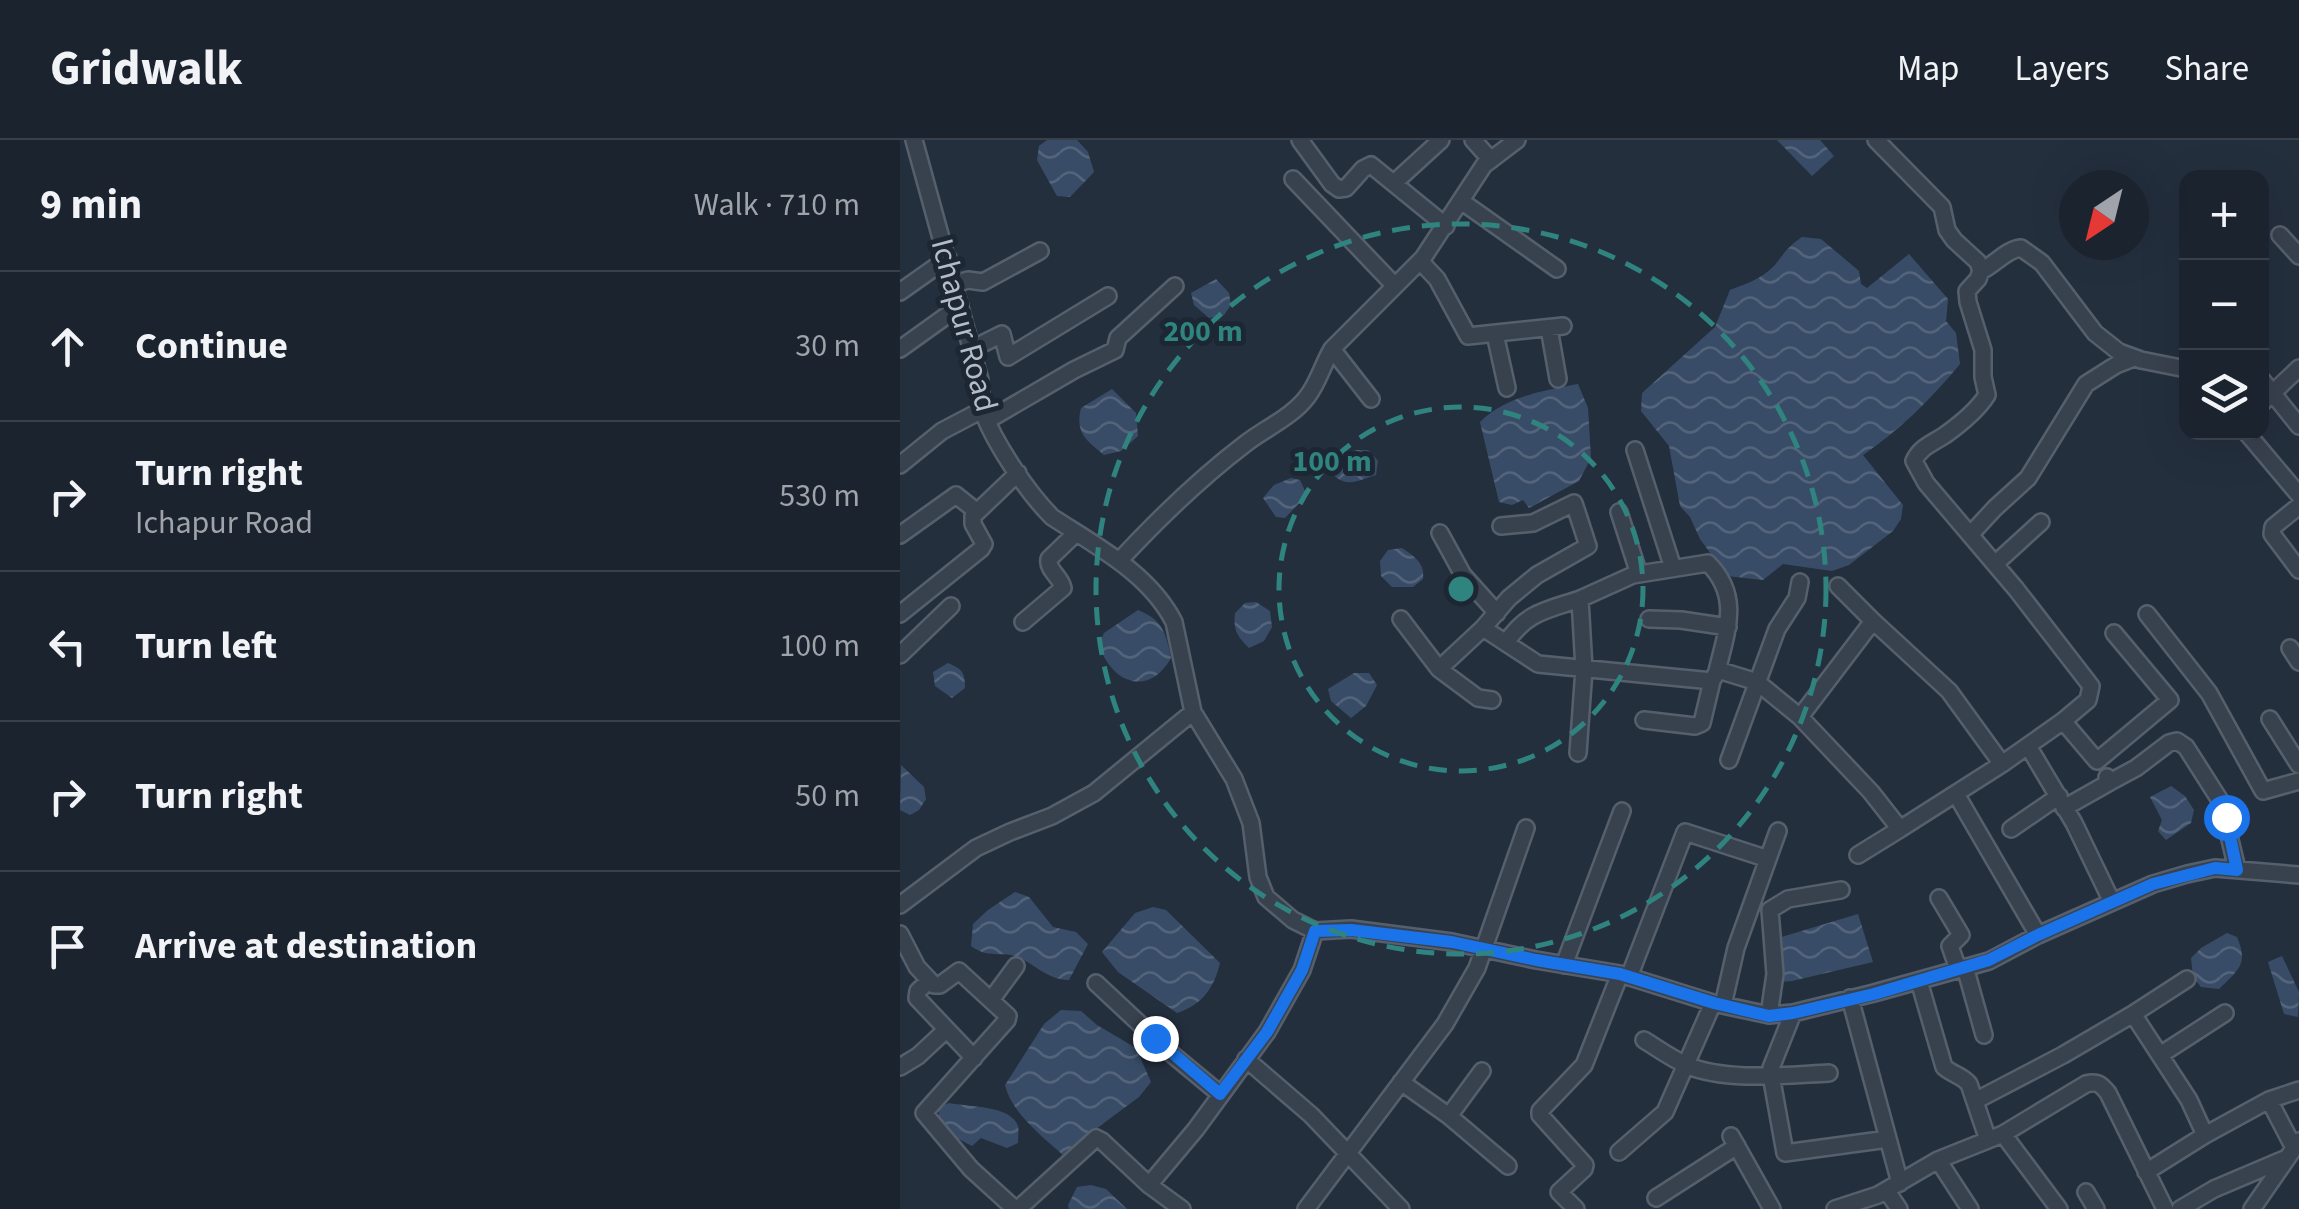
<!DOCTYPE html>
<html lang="en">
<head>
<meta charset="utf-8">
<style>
  body { margin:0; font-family:"Source Sans 3",sans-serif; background:#282f3a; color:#f1f3f6 }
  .controls { position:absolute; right:30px; top:30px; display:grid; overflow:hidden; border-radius:20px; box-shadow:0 10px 40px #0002 }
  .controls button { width:90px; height:90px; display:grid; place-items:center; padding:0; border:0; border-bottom:2px solid #39404a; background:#1b232e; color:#f1f3f6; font:50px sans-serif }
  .compass { position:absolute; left:1159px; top:30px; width:90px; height:90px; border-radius:50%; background:#1b232e; box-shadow:0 10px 40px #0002; rotate:215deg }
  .stop { position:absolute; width:30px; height:30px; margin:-22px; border:8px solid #1a73e8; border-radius:50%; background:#fff }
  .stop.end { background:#1a73e8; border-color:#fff; box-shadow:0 2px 10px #0008 }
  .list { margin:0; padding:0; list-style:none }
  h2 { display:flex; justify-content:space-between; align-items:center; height:130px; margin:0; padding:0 40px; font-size:42px }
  h2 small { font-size:32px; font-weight:400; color:#a0a4aa }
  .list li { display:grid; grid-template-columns:65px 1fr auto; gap:30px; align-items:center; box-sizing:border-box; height:150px; padding:0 40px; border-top:2px solid #39404a }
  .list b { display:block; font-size:38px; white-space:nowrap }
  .list p { margin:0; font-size:32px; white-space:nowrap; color:#a0a4aa }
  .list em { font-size:32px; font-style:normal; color:#a0a4aa }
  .icon { flex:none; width:55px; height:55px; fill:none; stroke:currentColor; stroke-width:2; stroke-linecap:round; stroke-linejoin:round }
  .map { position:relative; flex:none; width:1399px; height:1069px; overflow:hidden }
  header { display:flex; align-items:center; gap:60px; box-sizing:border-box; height:140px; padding:0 50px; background:#1b232e; border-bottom:2px solid #39404a }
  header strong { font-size:48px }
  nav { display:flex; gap:55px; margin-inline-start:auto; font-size:35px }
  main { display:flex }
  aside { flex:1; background:#1b232e }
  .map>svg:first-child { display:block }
  .water { fill:url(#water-waves) }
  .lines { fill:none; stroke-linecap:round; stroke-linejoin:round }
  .minor-casing { stroke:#565f6c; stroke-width:20 }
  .minor { stroke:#38414e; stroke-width:15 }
  .route { stroke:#1a73e8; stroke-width:12 }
  .ring { fill:none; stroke:#308480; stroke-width:5; stroke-dasharray:18 12 }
  .labels { text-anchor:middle; stroke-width:10; stroke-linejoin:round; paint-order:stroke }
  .street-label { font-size:32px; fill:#b4bcc9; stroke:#1d2633 }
  .centre { fill:#308480; stroke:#1d2633; stroke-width:5 }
  .ring-label { font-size:30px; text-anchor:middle; font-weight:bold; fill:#308480; stroke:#1d2633; stroke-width:10; stroke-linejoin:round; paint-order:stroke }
</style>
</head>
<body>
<header>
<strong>Gridwalk</strong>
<nav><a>Map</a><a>Layers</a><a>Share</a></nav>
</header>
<main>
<aside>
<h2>9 min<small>Walk · 710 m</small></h2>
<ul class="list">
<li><svg class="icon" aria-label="ahead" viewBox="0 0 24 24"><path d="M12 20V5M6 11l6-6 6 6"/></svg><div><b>Continue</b></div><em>30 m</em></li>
<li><svg class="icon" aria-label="right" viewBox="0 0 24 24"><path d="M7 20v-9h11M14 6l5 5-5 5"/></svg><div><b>Turn right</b><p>Ichapur Road</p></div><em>530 m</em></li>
<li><svg class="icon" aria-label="left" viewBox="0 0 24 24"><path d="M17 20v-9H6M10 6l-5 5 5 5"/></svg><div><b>Turn left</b></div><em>100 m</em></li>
<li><svg class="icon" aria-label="right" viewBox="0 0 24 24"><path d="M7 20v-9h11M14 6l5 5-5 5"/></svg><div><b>Turn right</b></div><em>50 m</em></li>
<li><svg class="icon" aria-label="arrive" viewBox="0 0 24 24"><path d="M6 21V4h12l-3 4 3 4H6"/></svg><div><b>Arrive at destination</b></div></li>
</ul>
</aside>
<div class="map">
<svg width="1399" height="1069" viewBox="0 0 1399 1069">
  <defs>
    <pattern id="water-waves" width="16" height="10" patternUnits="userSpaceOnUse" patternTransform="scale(2.5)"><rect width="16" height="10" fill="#394c67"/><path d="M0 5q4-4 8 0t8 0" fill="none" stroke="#53647b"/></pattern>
  </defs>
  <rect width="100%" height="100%" fill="#242f3e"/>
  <!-- water -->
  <path class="water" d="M147,0H177L188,12L194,32L170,57L157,56L137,20L139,6Z
    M877,0H920L934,16L912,36Z
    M902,97L921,99L959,131L961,144L967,148L1009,114L1048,159L1046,181L1056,193L1060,224C1031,259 1001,289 963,315L1003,365L1001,379L993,391L949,425L932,431L883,424L863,440L827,436L800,399L790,377L780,366L769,306L741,271L742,253L815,187L830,150C846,144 861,139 874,126C885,113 886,108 902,97Z
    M316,139L329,153L331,165L324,175L309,178L294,165L291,153Z
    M678,244L688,268L691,318L679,341L629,368L623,360L612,365L599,362L580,282C607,256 642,251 678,244Z
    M212,249L236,273L238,296L221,311L204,315C186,300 175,293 181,268Z
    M457,310H468L478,321L476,335C454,342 444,349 428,329L437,316Z
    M391,338L400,340L407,355L385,378L376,377L363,358L374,345Z
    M502,408C515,417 525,423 523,439L513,447H492L481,436L480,421L488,410Z
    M356,462L370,471L372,487L364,501L349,508C337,496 333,490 335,473L345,463Z
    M238,470C263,480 266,493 271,518C249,557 212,544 199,505L204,493Z
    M48,523C62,529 65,532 65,548L52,558L35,546L33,532Z
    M454,533H469L477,545L466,566L451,578L431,561L428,549Z
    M1,625L24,647L26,659L19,670L10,675L0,670Z
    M1271,646L1285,656L1294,670L1291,683L1266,700L1258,691L1262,680L1250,657Z
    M115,752L129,757L153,787L176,792L188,804L169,840C148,840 136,825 118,817C102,810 90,820 71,806L73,784L88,770Z
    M253,767L266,770L320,823C314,848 302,865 277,873L218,832L202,812L235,773Z
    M958,774L973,822L892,841L880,842L875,799Z
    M1327,793L1337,797C1349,825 1338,830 1319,849L1301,847L1293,837L1291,818L1301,808Z
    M1382,816L1399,852L1398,877L1384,874L1368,822Z
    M161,870L181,871L197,885L236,908L251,942L239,957L181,1000V1009L167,1019C146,999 112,975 105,945L144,884Z
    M49,963C68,967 111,965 118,986C119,989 118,1000 118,1003L107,1008L81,998L72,1006L51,995L39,982V967Z
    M191,1045L206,1049L227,1069H169L168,1065L177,1047Z"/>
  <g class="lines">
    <!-- minor casing -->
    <g class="minor-casing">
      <path id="minor" d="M14,0L80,240C81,250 80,262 83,272C95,304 128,353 152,377C196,406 249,433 274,482L293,572L334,639L351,683L358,737L366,757L393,780L415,791L451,789L552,802L636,820L720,834L813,863L869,875L893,873L974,853L1089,821L1138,795L1253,744L1287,734L1315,728L1399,735
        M400,0L432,44L439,49L446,48L463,29L471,25L546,86
        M573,0L591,20
        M976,0L1042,67L1047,90L1054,100L1078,122L1081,131L1078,139L1067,151L1068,162L1083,210V237L1087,255C1078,269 1059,285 1045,295C1033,303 1020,307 1014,321L1026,343L1116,449L1191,546L1188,560L1163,581L1197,621L1270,560L1214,493
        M393,39L495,146
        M494,43L541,0
        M561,61L657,129
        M1380,95L1399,116
        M520,121L537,139L568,196L663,186
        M1081,131C1094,125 1107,109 1121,108L1142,123L1195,193L1219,212L1241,220L1286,229
        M55,144L68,140L83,142L140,111
        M0,152L48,118
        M649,188L658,239
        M595,194L607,248
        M0,209L60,166
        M72,209L102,194L108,217L208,156
        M432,209L471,259
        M1362,240L1399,286
        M1362,263L1399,228
        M88,280L174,230L215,210L218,198L275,146
        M1346,292L1399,355
        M735,310L773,428
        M0,325L42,291L82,270
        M1399,366L1373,387L1372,394L1399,430
        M719,372L739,434
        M540,393L563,435L597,473
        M0,395L56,355L76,371
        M1070,395L1095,368L1128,338L1186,244L1216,225L1234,218
        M219,421C258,379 299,339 345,304C364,289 392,277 407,257C418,243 423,224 432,209L523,118L584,25L617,0
        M1095,424L1141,382
        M938,446L973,481
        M0,474L81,409L84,404L73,384V376L118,333
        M1247,474L1309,553L1363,651L1399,641
        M501,479L539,529
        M749,479L781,480L828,487
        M123,482L163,448C161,437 147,430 149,419L176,393
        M583,488L638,524L812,541
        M606,503C626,472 647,470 680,459
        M1390,508L1399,522
        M0,515L51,466
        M592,560L578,558L539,529L583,488L609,458L637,435L688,406L674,363L633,383L601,386
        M900,577L973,481L1049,551L1102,624
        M1370,579L1399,625
        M744,580L795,586L802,583L812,541L818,530L857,542L900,577L971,652L1000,689L1102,624L1163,581
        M1128,606L1174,683L1212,762
        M678,613L684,529L680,459L733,435L808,423C841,456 827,490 817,531
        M829,620L877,489L897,458L900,442
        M1210,642L1236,628L1269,603L1277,601L1286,607L1321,662L1337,729
        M1056,654L1138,795
        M1164,668L1210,642L1207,637
        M1111,689L1159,656
        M958,715L1000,689
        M1039,758L1061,795L1050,806L1058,829
        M0,765L76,708L110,692L152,676L194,653L293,572
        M0,794L17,827L34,845H40L59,831L108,876L107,880L24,973L71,1029L115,1069
        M664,825L722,671
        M1065,827L1084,895
        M729,837L785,692L868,719
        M29,841L18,851L17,858L74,918
        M1019,841L1044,927C1053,935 1062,935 1069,944L1088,1000
        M196,843L273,915L320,954
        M950,858L1000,1043
        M91,860L116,826
        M823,865L836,808L878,691
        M893,873L871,928V935L885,1013L988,999
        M1233,874L1289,960L1305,995L1369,960L1399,950
        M869,875L875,834L870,770L888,759L941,750
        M744,900C757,908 771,918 786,925C826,942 886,935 929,933
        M1260,915L1325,873
        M346,919L411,975L501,1069
        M0,927L18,916L46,890
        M501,942L549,976L608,1026
        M1369,960L1394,1008
        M1075,961L1163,915L1233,874L1287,839
        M549,976L582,931
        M1103,994L1159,1069
        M831,996L872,1069
        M719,1012L765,972L813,863
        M1038,1020L1070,1069
        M1246,1032L1305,995
        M249,1045L296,989L367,892L402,830L415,791
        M987,1051L999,1069
        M1186,1052L1196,1069
        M756,1058L837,1006
        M118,1069L196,998L202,1001L249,1045L282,1069
        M406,1069L545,884L577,828L626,688
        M676,1069L659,1052L684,1029L685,1025L640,975V971L684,925L720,834
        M935,1069L978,1055L1038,1020L1103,994L1186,944C1197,941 1201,944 1208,953L1265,1069
        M1280,1069L1314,1049L1387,1018
        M1352,1069L1399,1001"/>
    </g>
    <!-- minor -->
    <use href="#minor" class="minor"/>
  </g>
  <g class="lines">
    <!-- route -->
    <path class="route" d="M255,898L320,954L367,892L402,830L415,791L451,790L552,802L636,820L720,834L814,863L869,876L893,873L974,854L1089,820L1138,795L1253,744L1315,728L1337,730L1326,677"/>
  </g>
  <!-- distance rings -->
  <g class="ring">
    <circle cx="561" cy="449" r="182"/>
    <circle cx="561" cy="449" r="365"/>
  </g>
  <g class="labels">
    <!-- street labels -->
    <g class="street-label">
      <text transform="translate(65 185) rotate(75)" y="11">Ichapur Road</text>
    </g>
  </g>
  <circle cx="561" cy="449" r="15" class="centre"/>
  <g class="ring-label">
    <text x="303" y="201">200 m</text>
    <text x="432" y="331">100 m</text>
  </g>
</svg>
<div class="controls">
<button>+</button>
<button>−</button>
<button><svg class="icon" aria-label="layers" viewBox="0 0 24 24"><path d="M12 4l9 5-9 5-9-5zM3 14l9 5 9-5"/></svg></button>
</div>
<svg class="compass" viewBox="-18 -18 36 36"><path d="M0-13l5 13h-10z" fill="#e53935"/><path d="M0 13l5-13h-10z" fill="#a0a4aa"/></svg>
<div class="stop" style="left:1326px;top:677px"></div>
<div class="stop end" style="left:255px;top:898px"></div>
</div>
</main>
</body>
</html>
